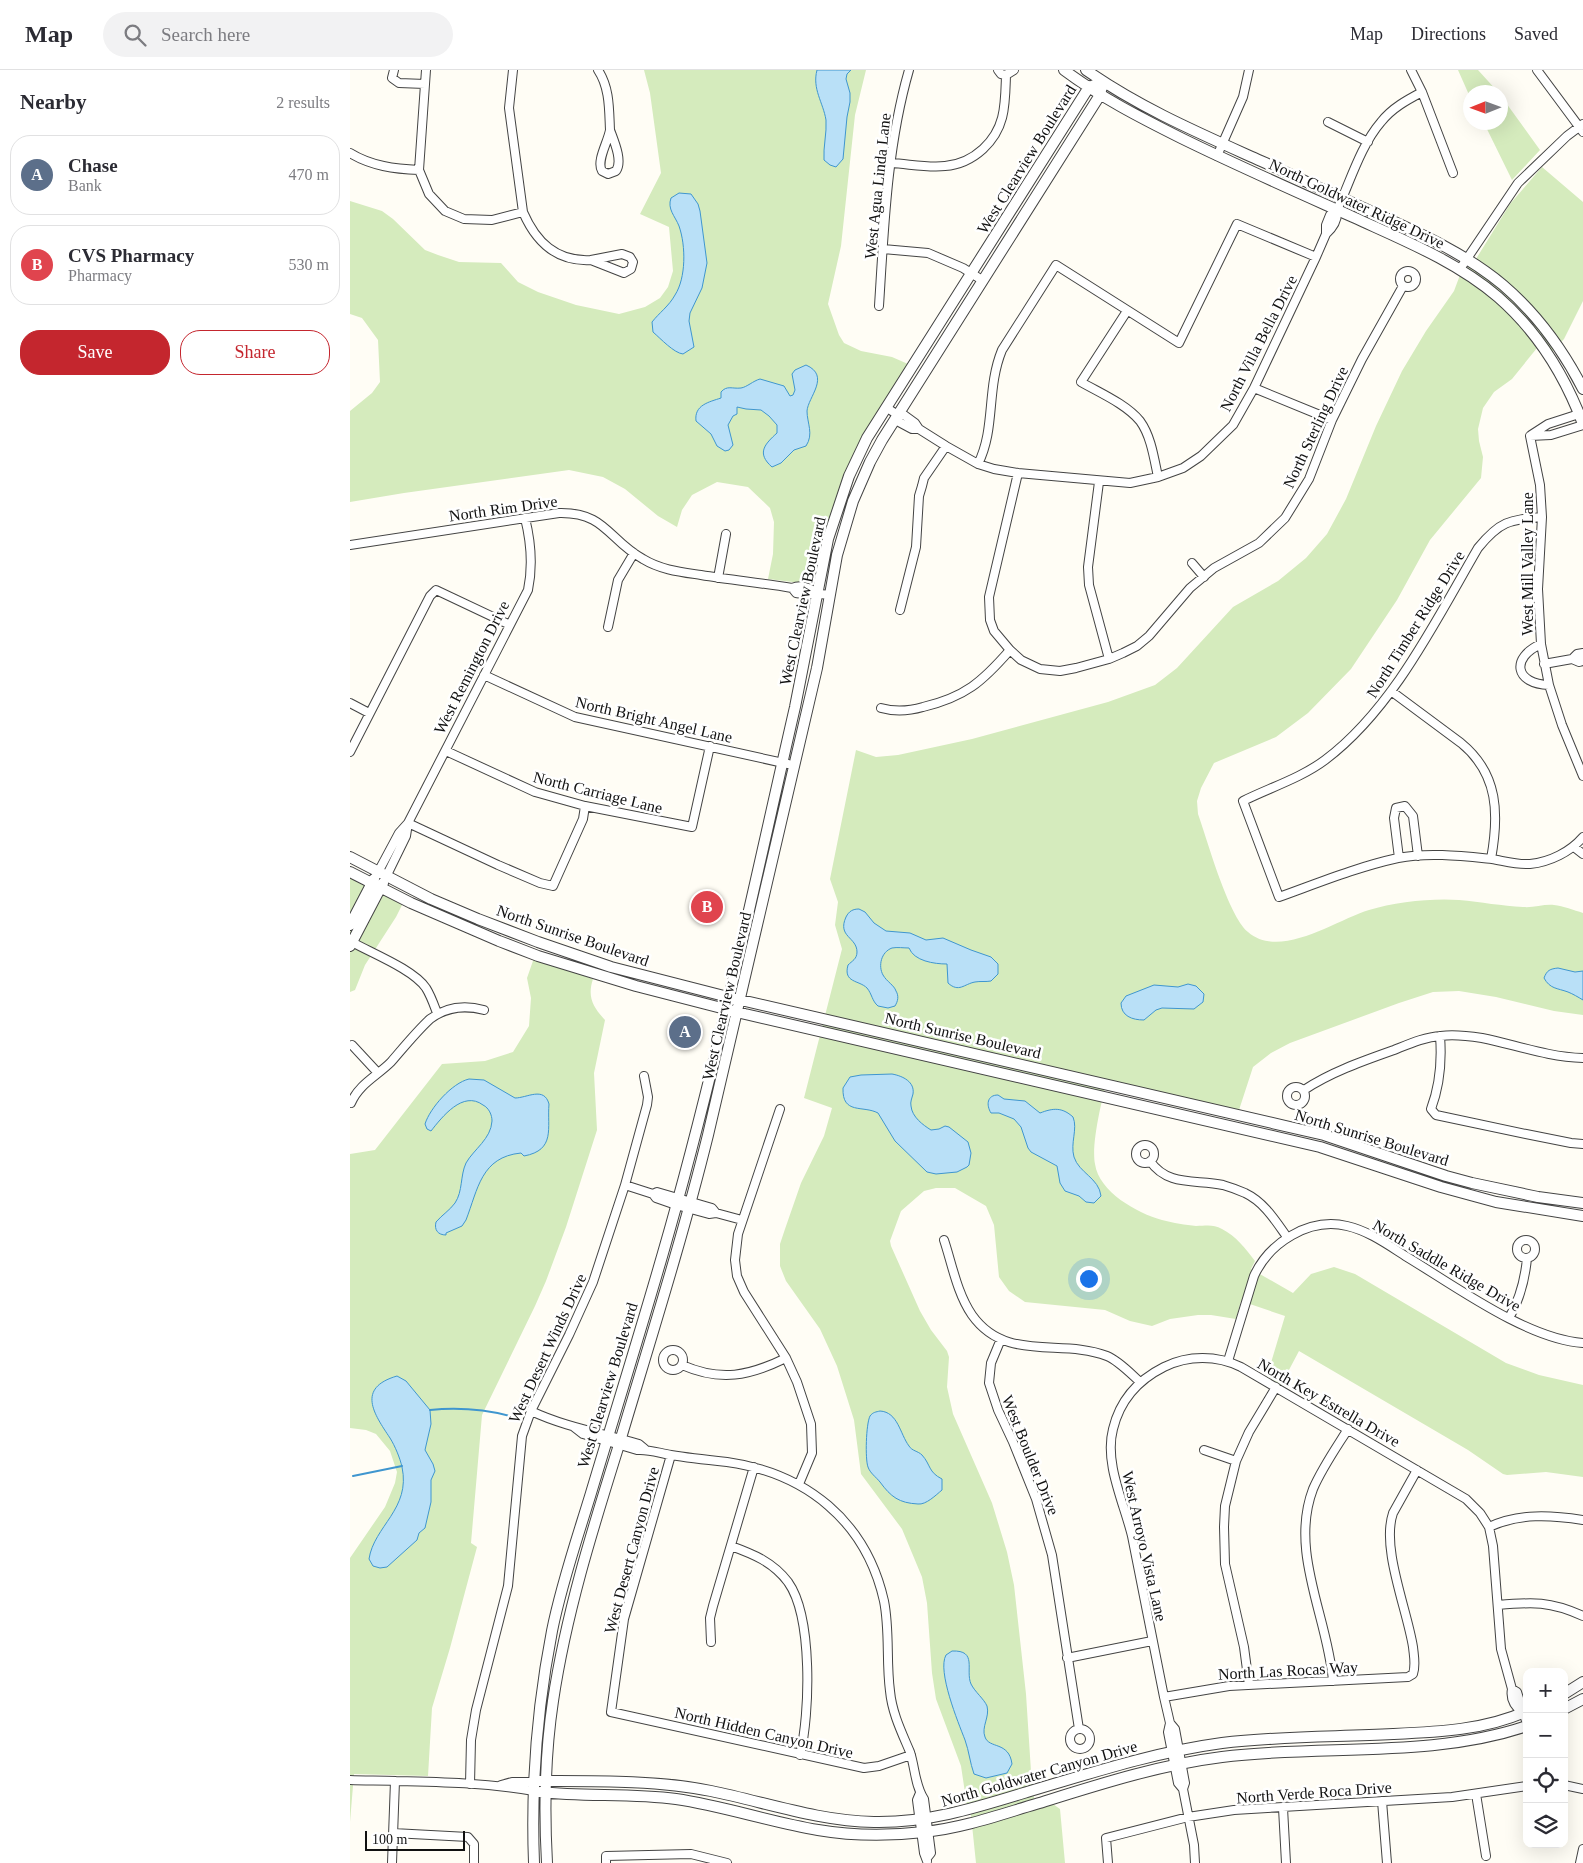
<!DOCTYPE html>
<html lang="en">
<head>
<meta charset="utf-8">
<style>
  body { margin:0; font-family:Georgia,serif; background:#f2f2f3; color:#2b2b33 }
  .controls { position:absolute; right:15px; bottom:15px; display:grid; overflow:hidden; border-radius:10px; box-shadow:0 5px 20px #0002 }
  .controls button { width:45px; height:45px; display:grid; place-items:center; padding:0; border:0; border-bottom:1px solid #e1e1e2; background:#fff; color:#2b2b33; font:25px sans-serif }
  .compass { position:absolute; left:1113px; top:15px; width:45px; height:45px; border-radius:50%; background:#fff; box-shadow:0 5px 20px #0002; rotate:269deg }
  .scale { position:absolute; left:15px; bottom:12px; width:100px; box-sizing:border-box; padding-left:5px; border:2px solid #111; border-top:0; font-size:14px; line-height:18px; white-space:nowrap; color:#111; -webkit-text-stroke:4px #fff; paint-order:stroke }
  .you { position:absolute; left:738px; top:1208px; width:18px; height:18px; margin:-12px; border:4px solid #fff; border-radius:50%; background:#1a73e8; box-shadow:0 0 0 8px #1a73e833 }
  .badge { display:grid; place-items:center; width:32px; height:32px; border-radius:50%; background:#c4262e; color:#fff; font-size:16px; font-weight:700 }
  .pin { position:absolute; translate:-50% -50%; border:2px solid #fff; box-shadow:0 1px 5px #0006 }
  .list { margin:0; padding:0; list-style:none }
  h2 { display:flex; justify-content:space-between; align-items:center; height:65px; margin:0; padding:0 20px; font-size:21px }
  h2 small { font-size:16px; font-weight:400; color:#7c7c81 }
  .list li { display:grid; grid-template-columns:32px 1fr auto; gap:15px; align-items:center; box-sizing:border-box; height:80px; margin:0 10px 10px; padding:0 10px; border:1px solid #e1e1e2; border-radius:20px }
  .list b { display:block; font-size:19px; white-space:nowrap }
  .list p { margin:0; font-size:16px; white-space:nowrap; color:#7c7c81 }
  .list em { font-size:16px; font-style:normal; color:#7c7c81 }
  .actions { display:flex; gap:10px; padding:15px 20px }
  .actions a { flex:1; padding:11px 0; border:1px solid #c4262e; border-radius:20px; text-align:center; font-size:18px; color:#c4262e }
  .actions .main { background:#c4262e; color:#fff }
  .icon { flex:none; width:28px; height:28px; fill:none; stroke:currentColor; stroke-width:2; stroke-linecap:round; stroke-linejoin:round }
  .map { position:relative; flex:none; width:1233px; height:1793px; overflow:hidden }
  header { display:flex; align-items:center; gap:30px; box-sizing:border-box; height:70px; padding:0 25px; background:#fff; border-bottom:1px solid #e1e1e2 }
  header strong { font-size:24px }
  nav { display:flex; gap:28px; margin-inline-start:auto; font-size:18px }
  .search { width:350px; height:45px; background:#f2f2f3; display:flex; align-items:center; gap:12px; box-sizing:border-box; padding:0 18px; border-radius:28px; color:#7c7c81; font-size:19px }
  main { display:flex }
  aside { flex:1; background:#fff }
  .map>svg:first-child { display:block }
  .green { fill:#d5ebbd }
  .water { fill:#b9e0f7; stroke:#3f96cf }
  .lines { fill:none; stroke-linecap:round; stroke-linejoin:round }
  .stream { stroke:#3f96cf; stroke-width:2 }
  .minor-casing { stroke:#444; stroke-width:10 }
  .tertiary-casing { stroke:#444; stroke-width:12 }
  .minor { stroke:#fff; stroke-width:8 }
  .tertiary { stroke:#fff; stroke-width:10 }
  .labels { text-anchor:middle; stroke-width:5; stroke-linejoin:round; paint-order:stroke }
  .street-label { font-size:16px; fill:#111; stroke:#fff }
</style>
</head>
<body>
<header>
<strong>Map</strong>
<div class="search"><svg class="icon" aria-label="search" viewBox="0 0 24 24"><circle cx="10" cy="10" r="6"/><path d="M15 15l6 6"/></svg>Search here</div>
<nav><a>Map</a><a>Directions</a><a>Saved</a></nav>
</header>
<main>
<aside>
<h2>Nearby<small>2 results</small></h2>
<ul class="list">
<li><span class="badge" style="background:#5c6f8a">A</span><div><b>Chase</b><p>Bank</p></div><em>470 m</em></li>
<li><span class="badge" style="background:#e0444e">B</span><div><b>CVS Pharmacy</b><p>Pharmacy</p></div><em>530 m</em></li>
</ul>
<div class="actions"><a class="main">Save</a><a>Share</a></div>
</aside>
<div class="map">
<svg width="1233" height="1793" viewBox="0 0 1233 1793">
  <rect width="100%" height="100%" fill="#fffdf5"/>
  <!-- green -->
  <path class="green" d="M294,0H516L505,45L491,176L478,234L489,265L494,273L511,281L542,287L558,294C540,326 519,357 502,390C484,427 474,467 465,507L463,511L459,514L418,509L423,484L424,452L420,438L398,417L367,412L342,425L332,440L327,457L308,446L275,419L253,407L219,400L54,423L0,432V341L22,323L30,312L28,270L12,248L0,244V131L32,141L43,149L75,180L88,185L109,192L151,193L168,212L188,222L226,235L269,244L295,237L310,228L318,217L323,201L319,157L290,144L311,103L300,23Z
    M1108,0H1128L1148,22H1120V27Z
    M1151,26L1190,80L1162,110L1134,53L1150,52Z
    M1192,97L1233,132V231L1214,269L1195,289L1187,278L1162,309L1144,322L1133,338L1128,359L1129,371L1133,387L1131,408L1080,470L1047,530L1001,599L958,643L926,667L864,693L851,718L847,731L848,744C858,772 878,845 898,862C930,890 986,850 1019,840C1045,832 1082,828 1109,830C1131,832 1152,836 1173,837C1183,838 1194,834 1204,835C1213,836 1224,840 1233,843V945L1204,941L1146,927L1109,921L1083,922L1049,933L940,973L921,983L903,997L889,1040L757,1010C752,1030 741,1074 745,1094C749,1122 787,1143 812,1150C823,1153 836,1155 846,1156C856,1156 863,1154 872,1159C886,1166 896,1179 905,1191L901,1199L943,1223L961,1204L984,1197L1005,1204L1156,1293L1189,1305L1233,1315V1407L1196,1402L1157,1405L1153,1404L1118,1380L949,1281L931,1315L917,1306L935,1246L891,1231L886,1249L861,1245H848L820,1249L802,1256L780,1251L755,1240L675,1232L659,1221L649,1207L644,1155L636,1136L605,1118H586L574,1121L551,1141L540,1171L541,1176L570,1241L581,1260L597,1281L599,1287L597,1317L603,1344L642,1433L657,1482L664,1515L676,1624L682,1717L686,1737L700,1732L710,1739L715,1793H626L620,1736H617L611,1696L586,1629L582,1603L577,1533L572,1507L552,1459L511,1404L504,1350L487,1296L470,1259L436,1211L430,1196V1174L435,1159L451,1113L474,1066L482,1038L454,1028L492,879L485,855L488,832L480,809L506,680L526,687L548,685L622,669L758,632L805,615L827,598L883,537L928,511L956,488L977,464L996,429L1026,356L1052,301L1076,261L1104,221L1110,205L1126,189L1160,134Z
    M0,805L53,833L46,847L15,895L5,920L0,922Z
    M184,888L243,909C237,927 243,937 255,950L244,1003L247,1060L216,1157L196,1211L185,1236L132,1345L121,1473L127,1477L100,1578L82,1638L78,1706L4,1704L0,1752V1488L35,1437L45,1413L47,1402L40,1381L26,1364L16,1360L0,1358V1084L25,1080L92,994L135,991L163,982L179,956L181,928L177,908Z"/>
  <!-- water -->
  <path class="water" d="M467,0H501L497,4L496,9L500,23V32L497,47L493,89L486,97L480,95L474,90C473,77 477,63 476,50C473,32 462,19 467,0Z
    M329,123L341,124L348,134L350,141L357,193L352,218L340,243L339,251L344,277L333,284C324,283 311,269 303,262L302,252C309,243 319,236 325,225C336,208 336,176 329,156C325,146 317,139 321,128Z
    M456,295C481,306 458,327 457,341C457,353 464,364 456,376L444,380L431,393L422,397C406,383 415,374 427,363V355L419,346L411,340L396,339L387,337V344L383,346L378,355L383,375L379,380L375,381L367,376L361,364L346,351C344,335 359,332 371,328V322C377,315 382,319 391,318C397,317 403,311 410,309L434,316L440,326L443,325L445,320L442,304L445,300Z
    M509,839L515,842L524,853L536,861L560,863L576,870L593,868L621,880L641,887L648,894V904L641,911C636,912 630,911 625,912C614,914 609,923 598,913L597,894C584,894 564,891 559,878C554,878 547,877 542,878C531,882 528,896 533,905C537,912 544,915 546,921C549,926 548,931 545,936L538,938L528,936C522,931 522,924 517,918C509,910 493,913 498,895C502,891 507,889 507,882C507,867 487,867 496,847C499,841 503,839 509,839Z
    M1208,898L1225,902L1233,901V930C1228,927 1223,924 1218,922C1207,918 1200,919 1194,908C1197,900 1200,899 1208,898Z
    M838,914L846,916L854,924L853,932L844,939L812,938L806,940L794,950C782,950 771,946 771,933L776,926L804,915L828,917Z
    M542,1004C553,1006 565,1012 563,1024C562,1028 560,1032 561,1036C562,1047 573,1055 581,1060L589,1059L595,1056L599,1057L618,1072L621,1083L619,1095L617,1097L607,1102L586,1104L577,1102L545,1071L528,1043C513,1035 492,1045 493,1018L500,1007L511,1005Z
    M119,1009L134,1010L165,1028C177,1028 194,1016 199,1034C197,1058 206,1080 174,1086L171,1083C131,1087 128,1119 116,1150L112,1156L96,1163V1165C88,1165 84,1160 86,1152C92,1145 100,1140 105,1133C113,1121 110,1106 116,1093C124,1079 141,1069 142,1051C142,1045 139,1038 133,1035C113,1020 92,1047 81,1061L77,1059L75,1054C80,1038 102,1013 119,1009Z
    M648,1025L654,1029L675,1031L690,1043C703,1038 712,1037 723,1047C728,1059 720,1073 724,1087C729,1103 749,1108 751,1126L744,1133L736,1132L729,1126L715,1121L710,1113L707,1096L681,1082L678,1078L671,1057L664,1049L649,1043H641C636,1035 637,1025 648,1025Z
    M47,1306L56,1311L80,1340L81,1354L75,1380L83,1394L85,1401L81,1410V1432L75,1458L69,1463L67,1470L37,1497L30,1498L23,1496L19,1489C24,1456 61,1439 52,1397C50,1388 45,1376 40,1368C24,1344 6,1318 47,1306Z
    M530,1341C548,1342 550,1364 559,1376C562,1381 568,1381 572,1385C581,1395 578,1402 592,1409V1420C586,1425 576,1435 568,1434C549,1433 541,1427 530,1412C526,1407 520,1403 518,1397C515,1389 516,1354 520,1346C523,1342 526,1342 530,1341Z
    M602,1581C628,1580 615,1600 621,1614C625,1622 634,1629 637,1636C640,1647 631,1657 635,1667C639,1679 659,1671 662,1694L657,1703L636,1708L624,1704C620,1693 619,1681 615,1670C608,1652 587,1601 596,1585Z"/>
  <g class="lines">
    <!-- stream -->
    <path class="stream" d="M80,1340C111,1337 137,1339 167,1348
      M3,1406L52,1396"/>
    <!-- minor casing -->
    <g class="minor-casing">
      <path id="minor" d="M44,0L42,8L49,13L75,14
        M76,0L69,100L79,124L95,141L114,149L142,150L173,142
        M163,0L159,38L173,142C186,172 206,192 241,190
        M248,0C260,18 259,40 260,60
        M648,0L651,4L656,5L664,0
        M1061,0L1072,22L1103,103
        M1187,0L1233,62
        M978,52L1018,72
        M260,60C264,71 273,91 266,101L258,104L252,101C246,91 258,72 260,60Z
        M0,83C21,96 45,99 69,100
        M867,86L893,27L899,0
        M541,93C559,94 578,98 595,96C609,95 622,89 633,79C656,58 655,34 656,5
        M976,164C984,157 988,150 987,140
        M533,179L578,183L613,198L632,210
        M272,184L280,187L283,192L281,199L274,203L241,190Z
        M1110,199L1168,113L1217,66L1233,54
        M1050 209a8 8 0 1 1 16 0a8 8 0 1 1-16 0Z
        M529,236C534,158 537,76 559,0
        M777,241L731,312C750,323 776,334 790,351C801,366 804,388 808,407
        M904,318L982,350
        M537,338L548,345H554L565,353L569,359L596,376L628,394L644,399L668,403L780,413L808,407L833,398L851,386L883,355L904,318L966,187L976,164V155L980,145L987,140C1000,112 1011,75 1031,52C1042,38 1057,30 1072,22
        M548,345L549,352L562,359H569
        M1181,365L1198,354L1229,344
        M1180,366L1190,415L1192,447L1188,519L1191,574L1199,615L1212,655L1233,706
        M1180,366L1201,365L1233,355
        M628,394C646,358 636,319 652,280L706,195L829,273L887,154L966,187
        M668,403L639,527L640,550L644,561L660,580L671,590L690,599L710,601L726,598L759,589L773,583L787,576L799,566L840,518L864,498L909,473L935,448L959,409L982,350L1012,289L1053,216
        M749,412L738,497L739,515L759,589
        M1192,447C1159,450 1150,451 1128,478C1086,550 1043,639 975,690C951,708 919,718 893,731L929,827C968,813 1007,797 1048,788C1078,782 1112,786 1142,789C1154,791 1168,795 1180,794C1200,792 1220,782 1233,767
        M0,475L209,443C256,442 258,470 293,489C311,500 331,502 351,505C381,510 412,513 442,518C451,514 459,517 467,523
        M842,493L854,507
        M368,508L376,464
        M442,518L446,523C457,525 467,523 479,525
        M550,540L566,477L569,426L572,416L574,408L596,376
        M258,557L268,510L284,483
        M1191,574C1160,588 1165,614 1199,615
        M1222,589L1227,584L1233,583
        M1194,594L1222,589L1229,592L1233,591
        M134,605L225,647L438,694
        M1041,621L1111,673C1149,704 1149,745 1141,789
        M0,633L19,643
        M531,638C545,642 559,641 573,637C615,627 632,612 660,580
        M96,681L185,722L235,736L342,757L360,676
        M0,682L80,526L86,520L160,555
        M58,753L148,795L190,813L203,816L233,749L235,736
        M1224,777L1233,784
        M1049,788L1044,748L1046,738L1055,736L1063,746L1068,786
        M26,806L49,763L58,753L178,520C183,496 181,472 175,448
        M35,809L56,766L58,753
        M0,871C21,883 63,899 76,918C81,926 84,935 87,943
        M1090,966C1092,991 1090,1015 1081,1039L1086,1045L1176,1064L1221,1073L1233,1074
        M2,975L28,1003
        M937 1026a9 9 0 1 1 18 0a9 9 0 1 1-18 0Z
        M954,1020C981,1002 1013,991 1044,980C1059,974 1074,967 1091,966C1104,964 1119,966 1132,968C1166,975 1198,987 1233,988
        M1,1033C9,1014 27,1006 41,992C54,977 66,962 80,949C96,937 115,935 134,940
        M430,1039L388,1164L385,1190L387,1206L394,1222L436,1288L447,1312L461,1354L462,1383L449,1414
        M786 1084a9 9 0 1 1 18 0a9 9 0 1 1-18 0Z
        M800,1091C818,1117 846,1109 873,1115C880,1117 888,1120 895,1123C914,1132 925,1150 937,1167
        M275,1115L303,1124L307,1122L362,1138L366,1143
        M303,1124L306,1128L326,1135L359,1144L366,1143L392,1150
        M594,1170C602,1194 607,1223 622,1245C656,1293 711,1268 757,1286C769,1291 780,1303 790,1312
        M1167 1179a9 9 0 1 1 18 0a9 9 0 1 1-18 0Z
        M1159,1248C1170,1229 1175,1210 1177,1188
        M651,1269L641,1293L639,1313L648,1340L663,1372L686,1429L702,1485L729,1659
        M313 1290a10 10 0 1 1 20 0a10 10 0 1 1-20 0Z
        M878,1291L904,1206C919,1173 959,1147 997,1156C1019,1161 1038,1175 1057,1187C1105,1216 1177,1269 1233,1273
        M332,1295C371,1312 399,1306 436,1288
        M181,1341C215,1357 252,1363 289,1374L295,1379
        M224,1357L233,1364L287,1380C299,1379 309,1383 321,1385C339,1388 358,1390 377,1392C456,1403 516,1451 534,1531C540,1561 536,1591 540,1621C542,1643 552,1663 560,1682C565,1697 565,1716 574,1729L581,1783L577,1788
        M854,1380L886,1391
        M321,1385L274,1549L261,1642L514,1698L529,1696L561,1685
        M1139,1457C1169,1443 1201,1445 1233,1450
        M381,1476C403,1484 423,1492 438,1512C463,1547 460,1644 450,1685
        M1148,1535C1183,1532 1200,1531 1233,1546
        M361,1572L360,1548L363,1536L404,1397
        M717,1588L802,1571
        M983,1611C978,1548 939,1482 963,1419C972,1398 986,1378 998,1359
        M899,1615L894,1577L875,1494L874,1457L875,1436L886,1391L899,1362L926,1317
        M1162,1619L1167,1622L1177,1654
        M814,1627L879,1616L1058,1607L1063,1604C1066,1595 1064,1587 1063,1577C1057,1539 1031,1478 1043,1443L1067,1400
        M820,1653L818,1662L828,1713L833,1719
        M720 1669a10 10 0 1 1 20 0a10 10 0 1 1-20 0Z
        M0,1710C15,1711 31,1710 46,1711C92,1712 138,1713 184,1721
        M120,1714L121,1670L126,1640L158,1516L172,1366L181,1341L219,1265L243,1212L275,1115L297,1035L298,1027L294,1006
        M151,1715L162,1712H184
        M1214,1715L1233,1719
        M570,1723L567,1730L574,1783L577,1791
        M1126,1724L1136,1786
        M1032,1731L1037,1793
        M933,1738L936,1793
        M43,1763L118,1767L124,1774V1793
        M42,1793L45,1711
        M256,1793V1786L341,1784L377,1793
        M758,1793L756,1768L838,1747L884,1740L1102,1727L1177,1716
        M845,1793L844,1775L833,1719L835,1713L825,1659L820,1653L814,1627C803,1574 793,1520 782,1466C774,1433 754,1393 763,1359C770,1330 788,1310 814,1297C838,1285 867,1285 891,1297L1116,1429L1130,1443L1139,1457L1143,1476L1151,1579L1162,1619C1160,1629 1165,1637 1173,1643
        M1230,1793L1233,1779"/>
    </g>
    <!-- tertiary casing -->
    <g class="tertiary-casing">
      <path id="tertiary" d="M714,0C750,27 791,48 831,68C888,96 945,121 1003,147C1053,170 1106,191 1148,227C1187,261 1215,306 1233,354
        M736,0C790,38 851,64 911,91C943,105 975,121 1007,135C1057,158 1110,179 1153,215C1187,244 1213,280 1233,319
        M0,787L81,829L128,849L188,872L261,897L378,927L974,1065L1096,1106L1122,1113L1188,1127L1233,1133
        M0,802L61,833L149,871L188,886L286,916L395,944L970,1077L1091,1117L1146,1132L1233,1146
        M0,855L24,809
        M0,876L33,813
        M1214,1624L1233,1612
        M1214,1639L1233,1629
        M190,1711C243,1711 309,1710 361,1721C415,1732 468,1751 524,1752C578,1753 625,1738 677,1722C741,1703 805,1682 872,1673C928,1666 987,1667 1043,1664C1088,1662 1135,1660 1177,1641
        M190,1722C235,1727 281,1723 326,1729C374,1736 420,1752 468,1760C503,1766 539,1766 574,1762C613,1758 649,1745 686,1734C747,1715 808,1695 872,1687C973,1674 1079,1689 1177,1656
        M184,1793C181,1715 187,1638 202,1561C211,1515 227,1469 241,1423C265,1343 290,1263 313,1183C365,1003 403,820 445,637L478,469L499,406L517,368L739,17L753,12
        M197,1793C194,1739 195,1684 203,1631C216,1544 242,1461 268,1378C299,1274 332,1170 358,1065L467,598L487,485L503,431L520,392L532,370L750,25L753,12"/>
    </g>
    <!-- minor -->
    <use href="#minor" class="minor"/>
    <!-- tertiary -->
    <use href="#tertiary" class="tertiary"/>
  </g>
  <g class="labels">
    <!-- street labels -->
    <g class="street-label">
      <text transform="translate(676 89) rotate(-58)" y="6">West Clearview Boulevard</text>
      <text transform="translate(527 116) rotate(-84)" y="6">West Agua Linda Lane</text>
      <text transform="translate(1007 133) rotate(25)" y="6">North Goldwater Ridge Drive</text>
      <text transform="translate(908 273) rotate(-63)" y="6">North Villa Bella Drive</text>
      <text transform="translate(965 357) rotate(-65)" y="6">North Sterling Drive</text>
      <text transform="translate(153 438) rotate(-8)" y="6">North Rim Drive</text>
      <text transform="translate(1177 494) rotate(-90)" y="6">West Mill Valley Lane</text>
      <text transform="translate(452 531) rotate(-78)" y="6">West Clearview Boulevard</text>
      <text transform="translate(1065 554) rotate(-58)" y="6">North Timber Ridge Drive</text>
      <text transform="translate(121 597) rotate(-63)" y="6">West Remington Drive</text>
      <text transform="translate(304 649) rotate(13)" y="6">North Bright Angel Lane</text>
      <text transform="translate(248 722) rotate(14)" y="6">North Carriage Lane</text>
      <text transform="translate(223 865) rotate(19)" y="6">North Sunrise Boulevard</text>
      <text transform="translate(376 926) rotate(-77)" y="6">West Clearview Boulevard</text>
      <text transform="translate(613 965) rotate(13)" y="6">North Sunrise Boulevard</text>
      <text transform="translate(1022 1067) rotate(17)" y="6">North Sunrise Boulevard</text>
      <text transform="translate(1097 1195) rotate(30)" y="6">North Saddle Ridge Drive</text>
      <text transform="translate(197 1278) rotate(-65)" y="6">West Desert Winds Drive</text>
      <text transform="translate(257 1315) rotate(-73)" y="6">West Clearview Boulevard</text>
      <text transform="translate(979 1332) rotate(30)" y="6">North Key Estrella Drive</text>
      <text transform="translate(681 1385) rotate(68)" y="6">West Boulder Drive</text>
      <text transform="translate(795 1476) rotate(77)" y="6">West Arroyo Vista Lane</text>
      <text transform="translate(281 1480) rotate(-75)" y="6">West Desert Canyon Drive</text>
      <text transform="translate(938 1600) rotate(-3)" y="6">North Las Rocas Way</text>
      <text transform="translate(414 1662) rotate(13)" y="6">North Hidden Canyon Drive</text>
      <text transform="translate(689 1703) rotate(-16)" y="6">North Goldwater Canyon Drive</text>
      <text transform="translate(964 1722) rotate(-4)" y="6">North Verde Roca Drive</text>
    </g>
  </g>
</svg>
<div class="controls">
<button>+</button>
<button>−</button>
<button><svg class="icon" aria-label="locate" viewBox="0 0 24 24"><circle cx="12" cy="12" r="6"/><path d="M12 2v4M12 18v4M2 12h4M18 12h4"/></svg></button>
<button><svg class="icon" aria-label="layers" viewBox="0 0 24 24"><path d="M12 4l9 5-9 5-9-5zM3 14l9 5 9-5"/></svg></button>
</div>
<svg class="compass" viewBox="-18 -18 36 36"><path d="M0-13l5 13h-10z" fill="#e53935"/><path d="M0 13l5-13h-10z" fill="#7c7c81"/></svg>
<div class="scale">100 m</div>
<div class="you"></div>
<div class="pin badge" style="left:335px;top:962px;background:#5c6f8a">A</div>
<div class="pin badge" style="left:357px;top:837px;background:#e0444e">B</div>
</div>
</main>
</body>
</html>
